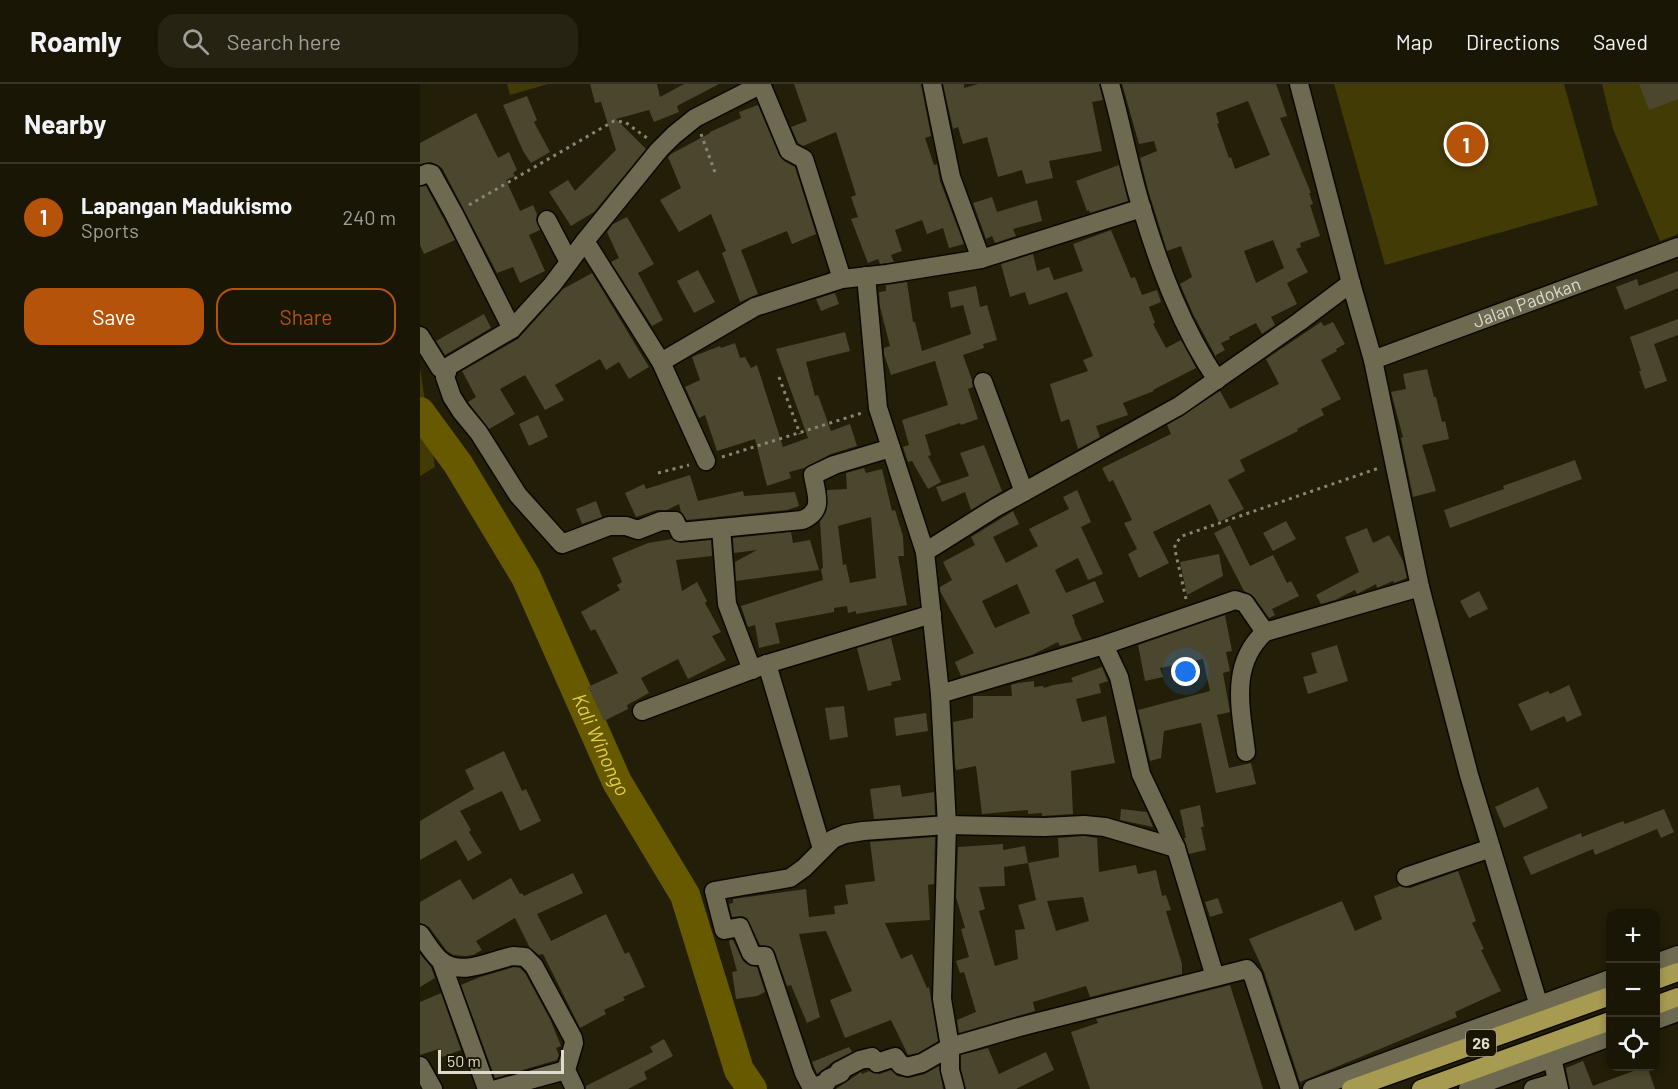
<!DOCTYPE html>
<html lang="en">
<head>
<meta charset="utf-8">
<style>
  body { margin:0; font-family:Barlow,sans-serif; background:#272313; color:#f1f3f6 }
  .controls { position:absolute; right:18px; bottom:18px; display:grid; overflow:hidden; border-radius:12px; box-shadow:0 3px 9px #0003 }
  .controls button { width:54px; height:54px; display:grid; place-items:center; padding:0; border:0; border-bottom:2px solid #383527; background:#1a1605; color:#f1f3f6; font:30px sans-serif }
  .scale { position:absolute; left:18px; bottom:15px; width:126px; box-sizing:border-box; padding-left:6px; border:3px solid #dddbcd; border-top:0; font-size:16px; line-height:21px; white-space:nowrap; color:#dddbcd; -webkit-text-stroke:4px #191501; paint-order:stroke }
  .you { position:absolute; left:766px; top:588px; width:21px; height:21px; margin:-15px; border:4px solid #fff; border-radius:50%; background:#1a73e8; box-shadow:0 0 0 9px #1a73e833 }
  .badge { display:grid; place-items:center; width:39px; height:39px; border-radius:50%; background:#b45309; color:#fff; font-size:20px; font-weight:700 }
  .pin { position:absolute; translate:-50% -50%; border:3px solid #fff; box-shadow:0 2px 6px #0006 }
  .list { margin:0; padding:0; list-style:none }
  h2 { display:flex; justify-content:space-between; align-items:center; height:78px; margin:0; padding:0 24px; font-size:26px }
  h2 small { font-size:20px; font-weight:400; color:#9f9f9a }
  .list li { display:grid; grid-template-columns:39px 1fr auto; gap:18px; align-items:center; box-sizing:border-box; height:108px; padding:0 24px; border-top:2px solid #383527 }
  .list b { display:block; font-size:22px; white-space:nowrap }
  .list p { margin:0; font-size:20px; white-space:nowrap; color:#9f9f9a }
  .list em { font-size:20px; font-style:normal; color:#9f9f9a }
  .actions { display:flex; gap:12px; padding:18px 24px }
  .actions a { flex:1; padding:14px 0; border:2px solid #b45309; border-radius:18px; text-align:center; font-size:21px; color:#b45309 }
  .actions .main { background:#b45309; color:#fff }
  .icon { flex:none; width:33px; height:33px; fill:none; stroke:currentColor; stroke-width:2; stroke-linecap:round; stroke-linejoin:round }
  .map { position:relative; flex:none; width:1258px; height:1005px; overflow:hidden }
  header { display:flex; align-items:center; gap:36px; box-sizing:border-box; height:84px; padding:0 30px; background:#1a1605; border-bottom:2px solid #383527 }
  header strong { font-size:28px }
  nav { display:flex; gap:33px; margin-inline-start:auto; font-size:21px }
  .search { width:420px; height:54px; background:#272313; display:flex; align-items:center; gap:15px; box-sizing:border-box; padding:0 21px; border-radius:18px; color:#9f9f9a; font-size:22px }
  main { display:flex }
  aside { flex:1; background:#1a1605 }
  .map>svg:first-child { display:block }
  .green { fill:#433b05 }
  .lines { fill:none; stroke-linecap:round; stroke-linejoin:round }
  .river { stroke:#665900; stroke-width:30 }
  .building { fill:#4b472f; fill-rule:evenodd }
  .minor-casing { stroke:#0c0800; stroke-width:21 }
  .highway-casing { stroke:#0c0800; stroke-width:21 }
  .path { stroke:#888673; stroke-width:3; stroke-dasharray:3 4.5; stroke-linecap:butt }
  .minor { stroke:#6e6a51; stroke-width:18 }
  .highway { stroke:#a79a51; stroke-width:18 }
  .labels { text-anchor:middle; stroke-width:6; stroke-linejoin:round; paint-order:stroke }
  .shield { fill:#191501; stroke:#a2a090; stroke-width:1.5 }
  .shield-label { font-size:16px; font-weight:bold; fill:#dddbcd }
  .street-label { font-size:18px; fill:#dddbcd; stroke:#191501 }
  .water-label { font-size:20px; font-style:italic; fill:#e4cd47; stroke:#191501 }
</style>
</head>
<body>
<header>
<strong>Roamly</strong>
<div class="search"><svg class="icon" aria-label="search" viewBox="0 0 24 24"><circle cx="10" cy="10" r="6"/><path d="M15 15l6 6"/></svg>Search here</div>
<nav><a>Map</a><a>Directions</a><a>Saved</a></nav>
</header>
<main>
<aside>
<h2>Nearby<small></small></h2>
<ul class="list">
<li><span class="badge">1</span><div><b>Lapangan Madukismo</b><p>Sports</p></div><em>240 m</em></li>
</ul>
<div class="actions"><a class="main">Save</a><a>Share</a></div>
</aside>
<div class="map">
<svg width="1258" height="1005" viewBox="0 0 1258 1005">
  <rect width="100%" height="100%" fill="#221e07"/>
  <!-- green -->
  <path class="green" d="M87,0H128L90,11Z
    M914,0H1144L1178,121L965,181Z
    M1182,0H1258V150L1240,157L1193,45Z
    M0,284L15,383L0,392Z"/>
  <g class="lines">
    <!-- river -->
    <path class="river" id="s1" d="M0,328L38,380L106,493L197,698L265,811L319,986L332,1005"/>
  </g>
  <!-- building -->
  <path class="building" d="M170,0H237L240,13L264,0H299L257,22L259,28L234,38L229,26L196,35L226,65L174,128L151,142L129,108L148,96L155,107L196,66L181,18L175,19Z
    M374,0H501L511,52L505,54L514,81L517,80L520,97L544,160L529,164L523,144L507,150L502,136L475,146L482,167L471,171L474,178L460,180L458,175L448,179L431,135L438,133L431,113L436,111L416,48L383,62L378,59L371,43L387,37Z
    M523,0H544V4L558,0H679L683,16L672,18L682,67L629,77L633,94L606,100L602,86L578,93L567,53L543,60L538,43L533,45Z
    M702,0H856L861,14L867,32L860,34L891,109H889L893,120L890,121L900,152L880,159L881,163L876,165L888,188L867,199L877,220L851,233L855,241L842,250L836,239L809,253L810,255L801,259L805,266L796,271V273L773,230L760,200L772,193L761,162L747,167L728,106L720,74L737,67L734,57L719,60ZM828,17L850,71L815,85L811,73L809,74L797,40L799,39L796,29ZM853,156L864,184L836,199L824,167Z
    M1219,0H1258V15L1229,26Z
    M107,12L117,36L114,38L130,68L111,79L103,67L83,21Z
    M338,21L359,71L364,77L375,83L396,150L372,160L367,147L321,166L338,210L320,218L302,169L306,167L291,130L259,148L240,116L261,104L248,73L251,70L290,49V48L321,34L319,28Z
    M56,29L78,74L89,68L97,86L93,89L95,92L86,96L100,127L113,121L117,130L116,136L120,146L109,151L125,187L100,199L93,183L77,189L22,84L11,78L0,80V59Z
    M699,81L708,117L670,129L669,126L667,127L656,97Z
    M6,102L35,156L4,170L0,161V103Z
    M572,113L577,128L617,116L622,137L593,145L596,152L575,159L572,152L566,155L553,119Z
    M207,133L234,180L218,189L243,236L232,242L191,178L199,174L187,148L193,140Z
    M691,146L711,194L715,193L722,211L737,206L741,218L729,223L735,239L733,240L746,264L761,256L776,284L733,306L734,307L703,319L708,331L676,342L680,353L658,365L649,335L641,338L630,300L668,287L663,276L673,272L647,208L609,221L605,208L590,213L581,180L613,170L617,187L629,183L634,196L663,187L653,160Z
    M278,186L295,218L274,229L257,197Z
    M1258,187V204L1205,226L1196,203L1217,195L1219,202Z
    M172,189L229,283L209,295L199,278L186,286L180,275L135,301L144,316L125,326L105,291L80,305L95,330L69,345L48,318L56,313L42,287L98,255L143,205Z
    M487,198L493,238H495L502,267L551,250L543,221L531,224L528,208L556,202L560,223L567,221L577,256L563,260L564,264L543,271L552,296L553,303L548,305L558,335L541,341L540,339L505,351L511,371L508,372L521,398L508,405L492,377L488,378L483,363L489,361L482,336L528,321L515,277L471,291L464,270V264L470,262L460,223L459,208L466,207V201Z
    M415,209L419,220L401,227L396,215Z
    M64,230L71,244L25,271L16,257Z
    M1258,235V251L1234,260L1247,297L1225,305L1219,287H1221L1210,253Z
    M901,238L904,242L913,238L925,260L916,265L917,267L901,276L921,315L901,325L904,331L877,345L878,347L820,376L825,387L808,396L824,425L799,438L790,420L733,448L749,479L719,494L708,470L717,465L704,439L712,436L693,396L689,398L682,384L751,350L747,341L800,307L810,325L859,300L846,275Z
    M425,248L430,267L386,278L395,312L398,311L411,347L430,340L437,362L411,370L384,384L369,388L371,394L347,402L335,355L297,367L285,331L279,334L265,303L280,296L272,273L300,262L301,264L315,259L320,274L325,273L331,284L337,281L363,363L388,354L356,265Z
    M1007,285L1014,313H1016L1022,338L1025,337L1029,355L1002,361L1016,407L993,413L981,354L983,353L971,308L986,305L983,290Z
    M118,331L128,353L109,362L99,340Z
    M564,361L582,407L551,426L545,408L522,418L516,403L549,392L540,369Z
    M1155,376L1162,395L1030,444L1024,426L1084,405L1083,402Z
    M444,384L446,389L462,385L472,427L475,426L483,452L484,472H478L487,521L436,530V527L428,529L427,522L414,524V528L355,539L360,559L339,564L335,541L328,543L321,522L403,496L401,485L403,484L400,437L407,425V406L427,405L426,389ZM451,433L456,494L430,499L426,480L423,481L418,442Z
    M270,391L278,417L323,407L324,412L375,408L379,422L367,426L267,436L261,428L259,420L247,426H237L216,433L205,409L224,400L226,405Z
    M657,406L671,438L661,443L683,490L668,496L658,474L635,486L646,509L675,497L684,518L652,531L655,538H654L662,556L640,562L638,558L612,571L541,592L535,578L554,569L520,507V503L532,496L523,478L555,461L551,453L593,427L599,440L573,453L586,479L618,462L609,445L649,425L643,413ZM597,500L610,529L575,544L562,517Z
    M176,417L182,433L162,440L156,425Z
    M866,437L876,455L853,467L843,449Z
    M810,441L830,482L853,471L867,499L871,497L879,512L852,525L855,531L849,534L834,513L824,507L794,449Z
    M947,444L953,459L969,451L983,477L987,494L974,499L973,497L957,504L956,500L937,510L935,506L915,516L901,520L896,511L939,488L925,453Z
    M371,448L373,459L390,456L399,486L316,497L315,478L337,466L314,469L313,454Z
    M252,455L261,459L291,456L292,472L256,476L262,507L277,498L287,517L285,519L301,548L292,552L306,576L268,595L258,575L221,594L229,609L207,621L208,625L184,637L168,603L198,589L175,545L171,547L161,528L200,506L197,501L202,498L192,474L228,459Z
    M799,470L803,492L767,511L760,478Z
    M1059,507L1068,525L1049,534L1040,517Z
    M805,531L812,567L806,568L810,587L803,589L810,628L797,631L809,684L831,679L836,700L796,709L781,639L744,647L741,674L730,677L718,626L790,607L783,575L740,584L743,593L725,597L718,561Z
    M471,554L481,596L471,598L472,601L448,607L437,564Z
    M917,561L928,597L888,610L883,593L897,589L891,569Z
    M682,583L688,597L679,600L681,609L656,615L662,638L686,632L695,679L651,687L653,730L622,732V729L608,730V726L562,730L556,682L536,686L535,681L533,638L553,634V612H592L591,601L598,599L614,597V603L623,602L624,604L633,601L653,598L651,594Z
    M1149,601L1162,631L1147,638L1144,632L1111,647L1098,620L1128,607L1130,610Z
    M424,622L428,653L410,656L405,624Z
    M506,629L508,647L476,652L474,634Z
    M84,667L102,707L106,705L121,737L100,747L82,707L40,727L51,746L49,748L62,769L48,777L36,756L0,776V737L54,705L45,686Z
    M480,701L482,713L514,708L515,731L454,735L450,705Z
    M1118,703L1128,724L1084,744L1075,723Z
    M780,721L784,743H781L786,766L769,770L764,754H766L760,726Z
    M701,725L727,728L733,743L700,736Z
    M1244,725L1254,748L1241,754L1237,745L1175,771L1173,765L1111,791L1103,773L1161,749L1162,753L1203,737L1205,740Z
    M664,752L677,754L679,788L716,781L718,790L736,786L742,812L746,811L751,826L746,827L762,880V890L670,913L666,902L613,918L615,927L539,949L537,936L556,928L544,888L540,889L536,877L549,873L541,845L545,844L536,813L538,763L583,760V766L605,762L608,779L639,773L638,754ZM608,779L616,816L598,821L605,845L595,846L598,875L575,882L559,827L565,825L559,803L585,802L584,783ZM663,813L669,837L636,847L627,817Z
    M515,753L514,800L508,801L510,836L465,839L481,875L492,870L507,904L509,903L518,957L498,969L488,971L471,936L425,954L410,916L432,907L406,847L379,850L400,933L387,939L371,901L367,902L355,868L351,863L340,861L327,834L322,832L312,833L309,820L313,819V815L386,805L389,833L415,830L414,822L428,820L425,801L455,797L450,758Z
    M1038,787L1056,837L1052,839L1064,865L1061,866L1081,907L1035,928L1037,933L880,998L844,888L829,855L922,817L935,847L962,835L954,812L980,802L990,804Z
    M153,789L163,809L117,830L131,857L186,830L205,870L209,868L225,903L203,913L205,916L184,926L186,930L160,944L123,870L119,871L110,864L95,834L56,857L62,866L53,871L46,872L33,871L27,867L9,843L0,839V818L40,795L53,816L91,794L100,810L102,809L104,812Z
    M798,814L803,829L790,833L785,818Z
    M310,856H313L323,877L327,880L337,883L345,908L337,912L316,915L312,888L317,887L309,858Z
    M0,870L11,883L15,894L0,903Z
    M94,883L100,884L105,889L130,935L141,962L136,964L139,971L137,976L75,994L41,901L60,893Z
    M810,901L843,1005H670L651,948L678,939L676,935Z
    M21,909L41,966L22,973L19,965L0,971V918Z
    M244,955L253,972L224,988L227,995L208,1005H166V1002L233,968L230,963Z
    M429,963L432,968L414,977L397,990L392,978Z
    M568,964L579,990L626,968L634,986L596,1005H546L541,985V971Z
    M1163,977L1173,1002L1227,982L1235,1005H1150L1146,984Z
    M519,982L523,1005H416L441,988L442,990L449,987L460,990L471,986L477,992L489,994L505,990Z"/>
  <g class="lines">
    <!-- minor casing -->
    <g class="minor-casing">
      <g id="minor">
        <path d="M341,0L369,67L384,75L422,195"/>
        <path d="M342,0L275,34L254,51L239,66L165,157L132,201L92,245L29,282L25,293L32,313L41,327L59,349L98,411L142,460L189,442H206L218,446L241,437H255L260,448L382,436C405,427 396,410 393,391L414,381L471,364"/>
        <path d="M512,0L531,93L561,175"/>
        <path d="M690,0C702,41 709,84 722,125C740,185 762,244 797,296"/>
        <path d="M879,0L931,199L953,276L1000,503L1049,691L1119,922"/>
        <path d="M0,92L8,89L12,90L34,130L92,245"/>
        <path d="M127,136L149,178"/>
        <path d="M165,157L241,278L286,377"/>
        <path d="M446,192L458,324L505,468"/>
        <path d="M0,252L20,284L27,288"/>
        <path id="s2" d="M953,276L1258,163"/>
        <path d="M241,278L335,223L422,195L467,190L561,175L722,124"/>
        <path d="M563,298L604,408"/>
        <path d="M301,444L307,520L332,586"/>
        <path d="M684,561L699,593L721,690L756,764L795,893"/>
        <path d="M347,580L402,765"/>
        <path d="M520,610L684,561L815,516L825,519L845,548"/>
        <path d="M222,627L347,580L512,530"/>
        <path d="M826,668C821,625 809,581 845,548L1000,503"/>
        <path d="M756,764L685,743L664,741L625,743L527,741L443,747L425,750L413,755L384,784L370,794L294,807L304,846L320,843L331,869L334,872H345L384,989L392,1004L407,998L408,995L421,989L419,987L440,976L452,973L457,979L475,973L481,981L487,983L502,979L530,963L599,943L827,885L833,892L870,1005"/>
        <path d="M986,793L1071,764"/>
        <path d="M0,850C6,858 12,869 20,876C41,894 71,876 93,872L105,873L114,882L153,954L154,959L146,986L155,1005"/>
        <path d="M21,877L67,1005"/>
        <path d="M1236,879L1258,871"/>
        <path d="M1236,936L1258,928"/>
        <path d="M1132,974L1139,1005"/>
        <path d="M0,982L13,1005"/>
        <path d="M77,1005L146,986"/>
        <path d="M535,1005L530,986V963L522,915L527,741L520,610L505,468L575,424L759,322L879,238L931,199"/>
        <path d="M892,1005L1190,895"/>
        <path d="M1048,1005L1190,953"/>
        <path d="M1113,1005L1137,998"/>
      </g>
    </g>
    <!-- highway casing -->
    <g class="highway-casing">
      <path id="highway" d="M1236,896L1258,888
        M1236,921L1258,913
        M931,1005L1190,912
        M1001,1005L1190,937"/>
    </g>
    <!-- path -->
    <path class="path" d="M281,50L296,91
      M49,121L194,37L205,38L227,54
      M359,293L380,350
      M302,373L442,329
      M238,389L269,381
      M766,515L755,466V460L762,452L959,384"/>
    <!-- minor -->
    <use href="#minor" class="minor"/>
    <!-- highway -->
    <use href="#highway" class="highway"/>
  </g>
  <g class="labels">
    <!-- shield labels -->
    <rect class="shield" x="1046" y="946" width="30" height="26" rx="4.5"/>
    <g class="shield-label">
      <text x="1061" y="965">26</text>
    </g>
    <!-- street labels -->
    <g class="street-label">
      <text dy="6" stroke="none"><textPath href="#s2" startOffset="164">Jalan Padokan</textPath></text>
    </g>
    <!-- water labels -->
    <g class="water-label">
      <text dy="7" stroke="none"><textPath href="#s1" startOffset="380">Kali Winongo</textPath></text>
    </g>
  </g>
</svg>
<div class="controls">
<button>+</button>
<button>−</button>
<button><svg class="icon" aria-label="locate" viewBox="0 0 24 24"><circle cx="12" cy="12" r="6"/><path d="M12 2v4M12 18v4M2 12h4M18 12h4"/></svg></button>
</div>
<div class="scale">50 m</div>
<div class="you"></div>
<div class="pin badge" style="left:1046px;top:60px">1</div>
</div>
</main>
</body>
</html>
